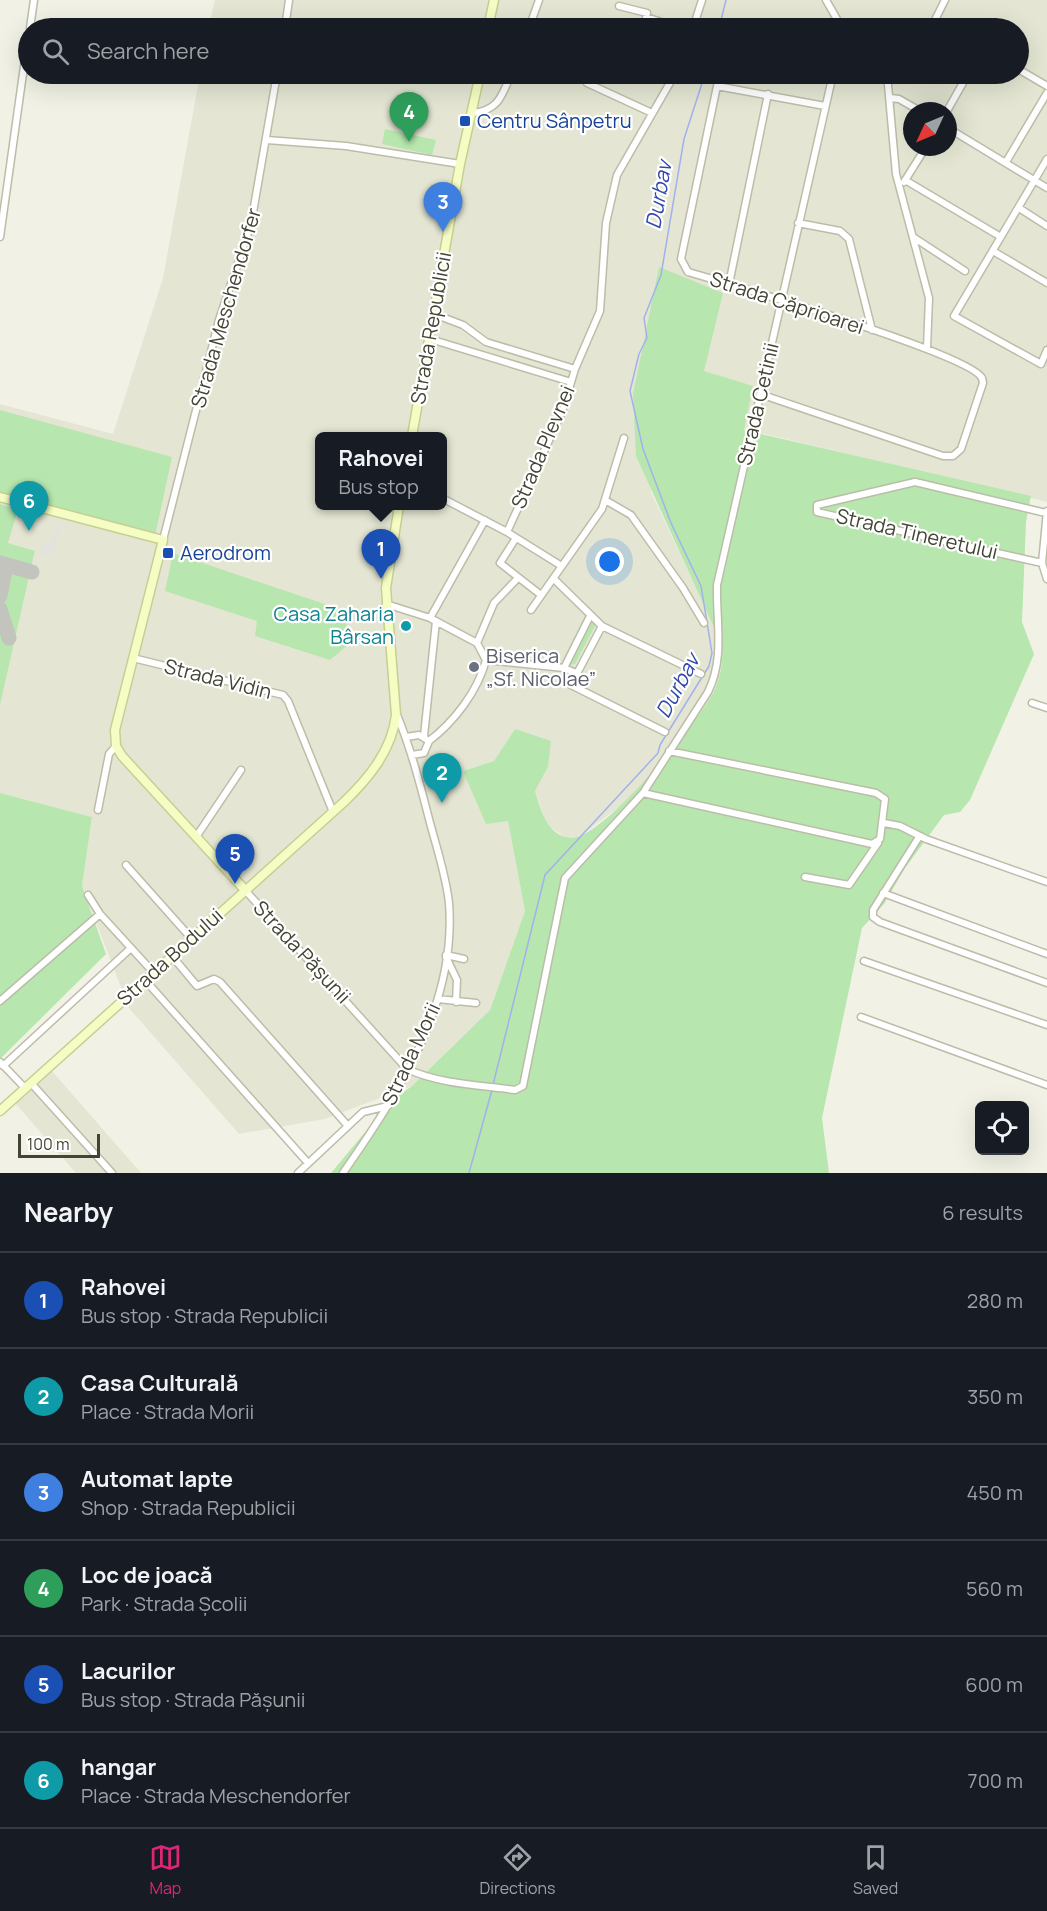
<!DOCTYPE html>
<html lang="en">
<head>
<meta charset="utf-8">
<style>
  body { margin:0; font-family:Manrope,sans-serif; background:#242831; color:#f1f3f6 }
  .controls { position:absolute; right:18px; bottom:18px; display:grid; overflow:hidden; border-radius:9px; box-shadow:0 6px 24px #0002 }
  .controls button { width:54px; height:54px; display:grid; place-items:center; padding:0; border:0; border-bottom:2px solid #363941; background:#171b24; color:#f1f3f6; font:30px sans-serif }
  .compass { position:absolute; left:903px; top:102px; width:54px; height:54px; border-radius:50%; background:#171b24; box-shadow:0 6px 24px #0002; rotate:226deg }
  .scale { position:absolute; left:18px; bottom:15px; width:82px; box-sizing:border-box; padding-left:6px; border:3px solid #444435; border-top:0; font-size:16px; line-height:21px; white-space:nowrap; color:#444435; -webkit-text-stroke:4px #fff; paint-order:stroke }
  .you { position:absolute; left:610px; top:562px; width:21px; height:21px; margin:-15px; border:4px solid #fff; border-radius:50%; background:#1a73e8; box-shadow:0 0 0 9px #1a73e833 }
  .badge { display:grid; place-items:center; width:39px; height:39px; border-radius:50%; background:#db2777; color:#fff; font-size:20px; font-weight:700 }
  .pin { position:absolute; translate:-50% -50px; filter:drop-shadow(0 2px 3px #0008) }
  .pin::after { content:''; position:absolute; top:32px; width:21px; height:18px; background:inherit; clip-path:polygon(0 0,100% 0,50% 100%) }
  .popup { position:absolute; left:315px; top:432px; width:132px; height:78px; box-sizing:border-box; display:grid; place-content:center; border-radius:9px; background:#171b24; filter:drop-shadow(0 2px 4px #0005); font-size:20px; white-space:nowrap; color:#9ea1a6 }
  .popup b { font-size:22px; color:#f1f3f6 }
  .popup::after { content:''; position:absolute; left:50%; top:100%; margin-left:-12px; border:12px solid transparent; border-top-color:#171b24 }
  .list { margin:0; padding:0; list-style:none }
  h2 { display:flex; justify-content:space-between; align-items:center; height:78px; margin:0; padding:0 24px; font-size:26px }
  h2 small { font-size:20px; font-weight:400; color:#9ea1a6 }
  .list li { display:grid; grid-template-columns:39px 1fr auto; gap:18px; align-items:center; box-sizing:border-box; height:96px; padding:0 24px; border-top:2px solid #363941 }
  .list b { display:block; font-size:22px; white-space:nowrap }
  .list p { margin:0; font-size:20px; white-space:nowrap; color:#9ea1a6 }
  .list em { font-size:20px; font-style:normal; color:#9ea1a6 }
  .icon { flex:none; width:33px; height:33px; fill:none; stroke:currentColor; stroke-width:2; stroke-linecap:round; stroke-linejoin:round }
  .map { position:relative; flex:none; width:1047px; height:1173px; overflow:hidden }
  .search { position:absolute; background:#171b24; box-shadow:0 6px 24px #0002; left:18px; right:18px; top:18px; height:66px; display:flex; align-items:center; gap:15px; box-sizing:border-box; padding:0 21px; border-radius:33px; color:#9ea1a6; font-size:22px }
  .sheet { height:654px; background:#171b24 }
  nav { display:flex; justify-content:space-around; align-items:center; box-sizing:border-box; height:84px; border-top:2px solid #363941; background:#171b24; font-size:16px; color:#9ea1a6 }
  nav a { display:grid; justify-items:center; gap:3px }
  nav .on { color:#db2777 }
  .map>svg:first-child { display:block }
  .residential { fill:#e4e6d3; fill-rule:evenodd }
  .green { fill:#b7e6ae }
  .parking { fill:#e3e3dd }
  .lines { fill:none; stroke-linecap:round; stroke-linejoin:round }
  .stream { stroke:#a2b1ee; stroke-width:1.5 }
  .taxiway { stroke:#c3c4bd; stroke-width:15 }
  .minor-casing { stroke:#bcbda8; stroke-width:9 }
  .secondary-casing { stroke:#c6cf93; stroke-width:11 }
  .minor { stroke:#fff; stroke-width:6 }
  .secondary { stroke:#f5fdc4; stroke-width:8 }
  .transit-dot { fill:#1a4fb4; stroke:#fff; stroke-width:2 }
  .culture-dot { fill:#0f9aa8; stroke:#fff; stroke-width:2 }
  .worship-dot { fill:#6b7280; stroke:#fff; stroke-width:2 }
  .labels { text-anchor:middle; stroke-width:4.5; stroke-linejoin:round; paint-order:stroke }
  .transit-label { font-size:20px; fill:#164399; stroke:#fff; text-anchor:start }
  .street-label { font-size:20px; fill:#444435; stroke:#fff }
  .culture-label { font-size:20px; fill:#0d838f; stroke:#fff; text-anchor:end }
  .worship-label { font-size:20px; fill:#5b616d; stroke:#fff; text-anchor:start }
  .water-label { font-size:21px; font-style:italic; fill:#3047ae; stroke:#fff }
</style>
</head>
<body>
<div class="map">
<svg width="1047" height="1173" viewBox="0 0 1047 1173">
  <rect width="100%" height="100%" fill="#f1f2e5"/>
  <!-- residential -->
  <path class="residential" d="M215,0H1047V502L744,429L704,371L659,267L653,302L651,492L723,645L720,676L714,691L650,776L624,803L578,838L568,839L547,825L535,791L548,767L515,729L494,761L463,771L508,821L525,911L490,1010L412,1086L325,1119L239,1134L129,1008L82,886L92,817L0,793V705L35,552L8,543L17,509L0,504V404L113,434L163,278L200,74H1018V28H209ZM912,111H948V147H912ZM320,436H442V506H320Z
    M52,1071L141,1173H76L15,1103Z"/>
  <!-- green -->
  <path class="green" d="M385,129L436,140L432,155L382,144Z
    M659,267L723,293L704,371L753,386L744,430L1031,496L1026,522L1022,622L1034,654L970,800L960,812L944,815L905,868L884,904L862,928L822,1118L829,1173H331L391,1101L412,1086L490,1010L525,911L508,821L486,824L463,771L494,761L515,729L551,741L548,767L535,791C541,810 547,836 571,838C601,841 702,718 715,689C721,675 723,661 722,645L636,456L633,394Z
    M0,410L172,457L155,536L0,494Z
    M0,504L18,509L8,543L35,551L0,705Z
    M173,553L348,612L346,628L349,644L330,660L255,636L257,621L165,591Z
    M590,619L596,624L575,664L570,665V661Z
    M0,793L92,817L82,886L106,954L0,1059Z"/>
  <!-- parking -->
  <path class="parking" d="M57,524L62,526L53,557L40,553L43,541L51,542Z"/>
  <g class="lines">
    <!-- stream -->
    <path class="stream" d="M719,28L726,0
      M493,1085L545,875L658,753L660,745L709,666L712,653L701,586L671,523L643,449L630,391L639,354L647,338L644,318L661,275L684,139L705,74
      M469,1173L492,1090"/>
    <!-- taxiway -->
    <path class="taxiway" d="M0,563L32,572
      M0,596L6,565
      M0,609L9,638"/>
    <!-- minor casing -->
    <g class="minor-casing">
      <path id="minor" d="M826,0L842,28
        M619,6L647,13L646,17L680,28
        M30,28L34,0
        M285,28L289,0
        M529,28L539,0
        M693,28L702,0
        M931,28L945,0
        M1018,69L1047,86
        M887,74L896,174L929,298L927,348
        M587,83L652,113
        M890,98L899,99L920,111
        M947,111L968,74
        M472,113C498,111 502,96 511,74
        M948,128L1047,188
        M267,140L346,146L460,164
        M1047,159L954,316L1041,364L1047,350
        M1006,162L1047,93
        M905,180L1001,237
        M904,182L926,147
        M1019,208L1047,226
        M798,223L840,231L849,239L872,330
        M0,237L28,38
        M913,237L965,271
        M993,251L1047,283
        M729,284L768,94
        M434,314L463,325L486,342L575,369
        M430,339L571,382
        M760,394L943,456H953L961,449L983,383L982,378C969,354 729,284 688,272L681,259L717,86L825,106
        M442,498L507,532L560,565
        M605,500L631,515L683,588L704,623
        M1047,511L1042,563L1047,579
        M507,532L562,412L575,369L600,311L606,223L617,175L675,74
        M516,538L500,563L541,595
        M163,540L219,320L251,224L277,74
        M1042,563L817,512V505L915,482L1046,513
        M554,579L602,626L701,674
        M386,604L430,618L477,643L486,660C478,691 454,722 429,741
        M531,610L602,509L624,438
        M430,618L485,520
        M602,626L571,685L665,732
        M477,643L494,603L518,578
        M133,658L283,695L288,701L333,812
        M486,660L564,668L576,673
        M564,668L590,616
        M1032,703L1047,708
        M424,736L436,621
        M406,737L419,735L429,741L424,753L412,755
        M643,793L872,844L880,839L885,799L876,793L669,751
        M98,810L109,754L116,746
        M884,823L900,826L926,839L1047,882
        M196,837L241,770
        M919,837L873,910V917L880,922L1047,983
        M126,865L191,938
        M805,877L849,885L878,843
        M245,890L407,1069C440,1084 478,1085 515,1090L523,1086L565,878L643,793L708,692C725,658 716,621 717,585L833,74
        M883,893L1047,954
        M88,895L100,914L153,972
        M446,955L464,959
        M172,956L197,986L214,979L220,982L348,1126
        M446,957L457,980L456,1002
        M864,961L1047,1025
        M145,980L308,1163
        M438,999L476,1003
        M0,1001L100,914
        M861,1017L1047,1085
        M0,1062L25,1088
        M3,1066L131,948
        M31,1083L112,1173
        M298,1173L363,1112L388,1106
        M343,1173C398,1094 457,1004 449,903C446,875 436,846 429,819C420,784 411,749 397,715"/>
    </g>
    <!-- secondary casing -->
    <g class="secondary-casing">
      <path id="secondary" d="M488,28L494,0
        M412,436L460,164L480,74
        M0,497L163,540L115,730L116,746L122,756L245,890
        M0,1111L344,802C369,778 392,750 396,715L386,588L399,506"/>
    </g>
    <!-- minor -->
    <use href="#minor" class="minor"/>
    <!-- secondary -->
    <use href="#secondary" class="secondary"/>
  </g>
  <!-- markers -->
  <g class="transit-dot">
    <rect x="459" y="115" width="12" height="12" rx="3"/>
    <rect x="162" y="547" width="12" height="12" rx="3"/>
  </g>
  <circle class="culture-dot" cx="406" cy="626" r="6"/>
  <circle class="worship-dot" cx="474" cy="667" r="6"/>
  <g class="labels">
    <!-- transit labels -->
    <g class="transit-label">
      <text x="477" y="128">Centru Sânpetru</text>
      <text x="180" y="560">Aerodrom</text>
    </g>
    <!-- street labels -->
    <g class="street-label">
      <text transform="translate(787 303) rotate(18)" y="7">Strada Căprioarei</text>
      <text transform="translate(226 308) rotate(-74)" y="7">Strada Meschendorfer</text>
      <text transform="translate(431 328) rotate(-80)" y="7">Strada Republicii</text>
      <text transform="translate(758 404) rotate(-77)" y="7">Strada Cetinii</text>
      <text transform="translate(543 447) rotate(-67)" y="7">Strada Plevnei</text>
      <text transform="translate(917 534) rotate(13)" y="7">Strada Tineretului</text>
      <text transform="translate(218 679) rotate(14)" y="7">Strada Vidin</text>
      <text transform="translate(302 952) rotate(47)" y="7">Strada Pășunii</text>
      <text transform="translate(170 957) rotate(-42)" y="7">Strada Bodului</text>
      <text transform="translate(411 1054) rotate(-65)" y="7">Strada Morii</text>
    </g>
    <!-- culture labels -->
    <g class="culture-label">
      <text x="394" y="621">Casa Zaharia<tspan x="394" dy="23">Bârsan</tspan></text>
    </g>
    <!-- worship labels -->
    <g class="worship-label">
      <text x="486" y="663">Biserica<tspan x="486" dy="23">„Sf. Nicolae”</tspan></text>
    </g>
    <!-- water labels -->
    <g class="water-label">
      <text transform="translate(659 195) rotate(-80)" y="7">Durbav</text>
      <text transform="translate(678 686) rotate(-62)" y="7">Durbav</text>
    </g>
  </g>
</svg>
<div class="controls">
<button><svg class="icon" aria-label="locate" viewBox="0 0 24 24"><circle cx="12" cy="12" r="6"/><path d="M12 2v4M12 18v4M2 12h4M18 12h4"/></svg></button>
</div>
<svg class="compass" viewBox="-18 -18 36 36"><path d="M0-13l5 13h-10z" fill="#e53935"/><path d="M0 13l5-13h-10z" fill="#9ea1a6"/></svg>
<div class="scale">100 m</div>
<div class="you"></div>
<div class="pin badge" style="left:381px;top:579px;background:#1a4fb4">1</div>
<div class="popup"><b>Rahovei</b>Bus stop</div>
<div class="pin badge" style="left:442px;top:803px;background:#0f9aa8">2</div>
<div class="pin badge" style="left:443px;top:232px;background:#3f7fe0">3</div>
<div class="pin badge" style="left:409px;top:142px;background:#2e9e5b">4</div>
<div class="pin badge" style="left:235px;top:884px;background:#1a4fb4">5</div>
<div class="pin badge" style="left:29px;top:531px;background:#0f9aa8">6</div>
<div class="search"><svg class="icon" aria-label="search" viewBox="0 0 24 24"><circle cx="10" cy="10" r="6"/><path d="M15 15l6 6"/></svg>Search here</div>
</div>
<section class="sheet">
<h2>Nearby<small>6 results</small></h2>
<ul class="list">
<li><span class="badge" style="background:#1a4fb4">1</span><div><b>Rahovei</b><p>Bus stop · Strada Republicii</p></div><em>280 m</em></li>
<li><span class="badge" style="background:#0f9aa8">2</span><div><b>Casa Culturală</b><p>Place · Strada Morii</p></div><em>350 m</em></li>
<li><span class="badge" style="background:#3f7fe0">3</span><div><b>Automat lapte</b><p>Shop · Strada Republicii</p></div><em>450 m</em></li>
<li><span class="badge" style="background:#2e9e5b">4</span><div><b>Loc de joacă</b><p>Park · Strada Școlii</p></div><em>560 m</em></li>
<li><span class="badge" style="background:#1a4fb4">5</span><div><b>Lacurilor</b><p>Bus stop · Strada Pășunii</p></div><em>600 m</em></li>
<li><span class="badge" style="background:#0f9aa8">6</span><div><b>hangar</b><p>Place · Strada Meschendorfer</p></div><em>700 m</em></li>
</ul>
</section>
<nav>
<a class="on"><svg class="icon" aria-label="map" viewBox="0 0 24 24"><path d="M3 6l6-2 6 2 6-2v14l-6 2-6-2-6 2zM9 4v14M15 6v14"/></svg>Map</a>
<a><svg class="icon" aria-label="directions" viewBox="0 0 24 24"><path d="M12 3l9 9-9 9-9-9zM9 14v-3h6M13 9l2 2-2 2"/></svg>Directions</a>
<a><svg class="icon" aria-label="saved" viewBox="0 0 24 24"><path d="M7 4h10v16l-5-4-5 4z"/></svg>Saved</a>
</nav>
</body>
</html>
